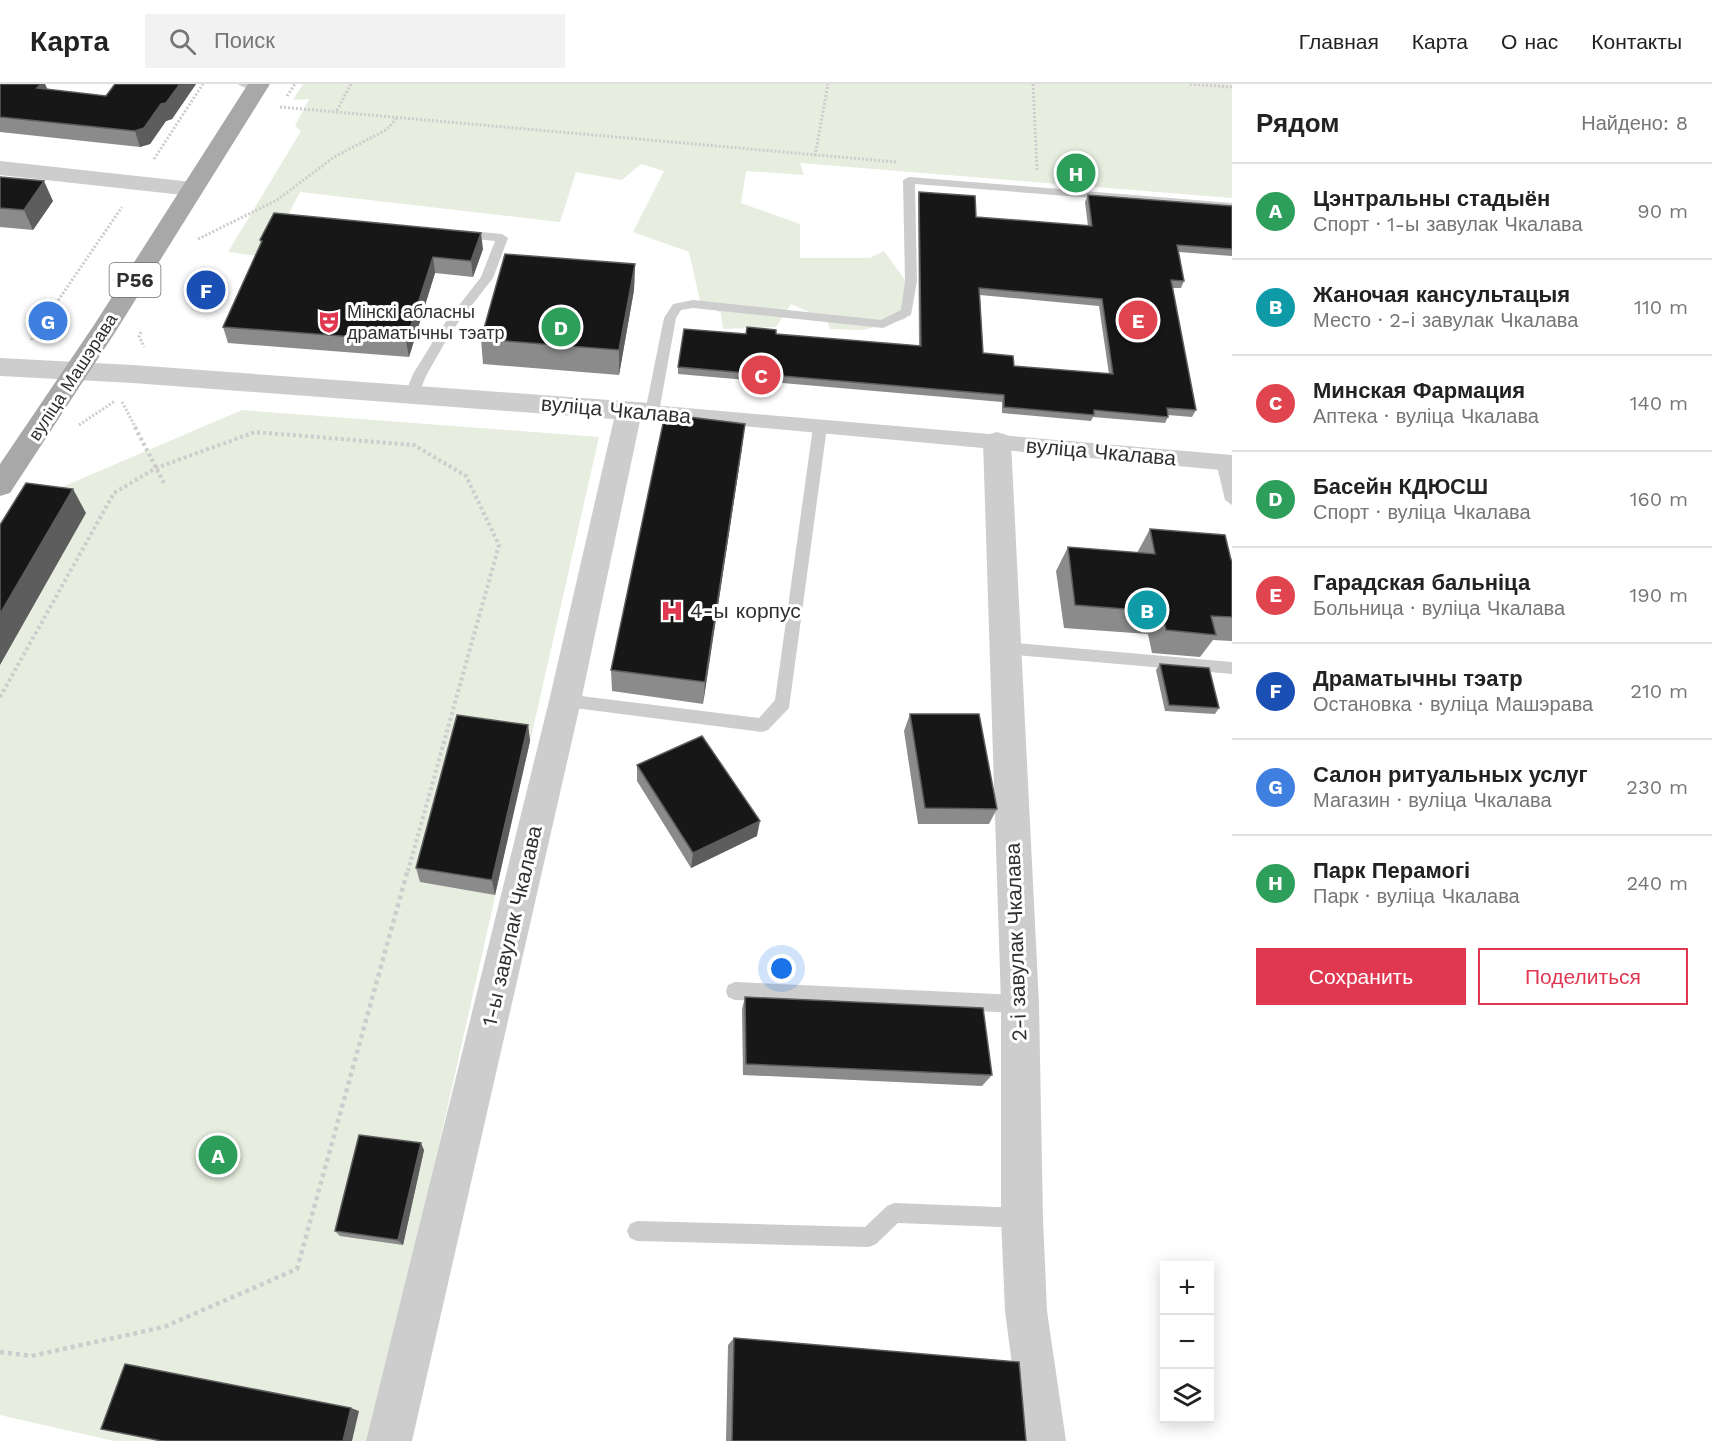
<!DOCTYPE html>
<html lang="ru">
<head>
<meta charset="utf-8">
<style>
  body { margin:0; font-family:"Work Sans",sans-serif; background:#f2f2f2; color:#222 }
  .controls { position:absolute; right:18px; bottom:18px; display:grid; overflow:hidden; border-radius:0px; box-shadow:0 3px 15px #0003 }
  .controls button { width:54px; height:54px; display:grid; place-items:center; padding:0; border:0; border-bottom:2px solid #e0e0e0; background:#fff; color:#222; font:30px sans-serif }
  .you { position:absolute; left:782px; top:885px; width:21px; height:21px; margin:-15px; border:4px solid #fff; border-radius:50%; background:#1a73e8; box-shadow:0 0 0 9px #1a73e833 }
  .badge { display:grid; place-items:center; width:39px; height:39px; border-radius:50%; background:#e13852; color:#fff; font-size:20px; font-weight:700 }
  .pin { position:absolute; translate:-50% -50%; border:3px solid #fff; box-shadow:0 2px 6px #0006 }
  .list { margin:0; padding:0; list-style:none }
  h2 { display:flex; justify-content:space-between; align-items:center; height:78px; margin:0; padding:0 24px; font-size:26px }
  h2 small { font-size:20px; font-weight:400; color:#767676 }
  .list li { display:grid; grid-template-columns:39px 1fr auto; gap:18px; align-items:center; box-sizing:border-box; height:96px; padding:0 24px; border-top:2px solid #e0e0e0 }
  .list b { display:block; font-size:22px; white-space:nowrap }
  .list p { margin:0; font-size:20px; white-space:nowrap; color:#767676 }
  .list em { font-size:20px; font-style:normal; color:#767676 }
  .actions { display:flex; gap:12px; padding:18px 24px }
  .actions a { flex:1; padding:14px 0; border:2px solid #e13852; border-radius:0px; text-align:center; font-size:21px; color:#e13852 }
  .actions .main { background:#e13852; color:#fff }
  .icon { flex:none; width:33px; height:33px; fill:none; stroke:currentColor; stroke-width:2; stroke-linecap:round; stroke-linejoin:round }
  .map { position:relative; flex:none; width:1232px; height:1357px; overflow:hidden }
  header { display:flex; align-items:center; gap:36px; box-sizing:border-box; height:84px; padding:0 30px; background:#fff; border-bottom:2px solid #e0e0e0 }
  header strong { font-size:28px }
  nav { display:flex; gap:33px; margin-inline-start:auto; font-size:21px }
  .search { width:420px; height:54px; background:#f2f2f2; display:flex; align-items:center; gap:15px; box-sizing:border-box; padding:0 21px; border-radius:0px; color:#767676; font-size:22px }
  main { display:flex }
  aside { flex:1; background:#fff }
  .map>svg:first-child { display:block }
  .green { fill:#e7eddf }
  .lines { fill:none; stroke-linecap:round; stroke-linejoin:round }
  .path-far2 { stroke:#cdcdcd; stroke-width:3; stroke-dasharray:2 2; stroke-linecap:butt }
  .path-far1 { stroke:#cdcdcd; stroke-width:4; stroke-dasharray:3 3; stroke-linecap:butt }
  .path { stroke:#cdcdcd; stroke-width:4.5; stroke-dasharray:4 4; stroke-linecap:butt }
  .service { fill:#cdcdcd; fill-rule:evenodd }
  .pedestrian { fill:#cdcdcd; fill-rule:evenodd }
  .minor { fill:#cdcdcd; fill-rule:evenodd }
  .primary { fill:#a8a8a8; fill-rule:evenodd }
  .wall { fill:#8b8b8b; fill-rule:evenodd }
  .shaded-wall { fill:#5d5d5d }
  .building { fill:#171717; stroke:#5d5d5d; stroke-width:1.5; fill-rule:evenodd }
  .labels { text-anchor:middle; stroke-width:6; stroke-linejoin:round; paint-order:stroke }
  .far-poi-label { font-size:18px; fill:#303030; stroke:#fff; text-anchor:start }
  .far-street-label { font-size:18px; fill:#303030; stroke:#fff }
  .shield { fill:#fff; stroke:#6e6e6e; stroke-width:1.5 }
  .shield-label { font-size:20px; font-weight:bold; fill:#303030 }
  .street-label { font-size:21px; fill:#303030; stroke:#fff }
  .poi-label { font-size:21px; fill:#303030; stroke:#fff; text-anchor:start }
</style>
</head>
<body>
<header>
<strong>Карта</strong>
<div class="search"><svg class="icon" aria-label="search" viewBox="0 0 24 24"><circle cx="10" cy="10" r="6"/><path d="M15 15l6 6"/></svg>Поиск</div>
<nav><a>Главная</a><a>Карта</a><a>О нас</a><a>Контакты</a></nav>
</header>
<main>
<div class="map">
<svg width="1232" height="1357" viewBox="0 0 1232 1357">
  <rect width="100%" height="100%" fill="#fff"/>
  <!-- green -->
  <path class="green" d="M303,0H1232V114L800,79L804,91L746,87L741,119L800,140V174H870L884,167L910,203L906,235L863,246L830,245L827,236L791,220L776,243L723,245L721,229L700,217L689,168L633,148L664,87L641,80L622,96L576,88L560,138L300,108L266,173L228,168L301,47L295,42L309,15L293,16Z
    M242,326L599,353L372,1357H114L0,1331V480L41,412Z"/>
  <g class="lines">
    <!-- path-far2 -->
    <path class="path-far2" d="M351,0L336,28L896,78
      M1033,0L1037,86
      M1190,0L1232,3
      M287,12L295,0
      M280,23L336,28
      M815,72L828,0
      M154,75L203,0
      M198,155L277,116L334,73L386,46L398,33
      M42,241L70,244
      M141,248L139,252L144,263
      M31,256L122,123
      M122,318L136,344
      M79,341L115,317"/>
    <!-- path-far1 -->
    <path class="path-far1" d="M135,343L164,399
      M0,613L114,409L156,384L255,348L414,361L466,392L499,461L408,787"/>
    <!-- path -->
    <path class="path" d="M0,1268L31,1272L164,1243L297,1185L408,785"/>
    <!-- service -->
    <path class="service" d="M238,0H264V1C258,6 243,5 238,0Z
      M909,93L1232,119V125L915,100L917,197L911,231L883,244L693,224L681,226L676,234L659,328L657,331H647L645,328L664,234L673,220L693,216L881,236L901,226L905,197L903,96Z
      M459,146L502,150L508,154L493,194L451,248L427,290L417,313H407L405,310L413,290L442,243L481,193L495,157L455,153L453,150Z
      M820,338L827,343L789,624L768,646L762,648L559,622L557,617L559,612L565,610L759,634L775,616L813,343Z
      M1223,373L1228,375L1232,387V421L1225,416L1216,378Z
      M1005,558L1232,578V590L1005,570L1000,568L997,564L1000,560Z
      M735,898L1020,911L1027,914L1029,920L1027,926L1020,929L735,916L728,913L726,907L728,901Z
      M894,1119L1022,1124L1029,1127L1032,1134L1029,1141L1022,1144L898,1139L876,1160L869,1163L637,1157L630,1154L627,1147L630,1140L637,1137L865,1143L887,1122Z"/>
    <!-- pedestrian -->
    <path class="pedestrian" d="M652,321L1232,371V387L645,333L642,328L645,323Z"/>
    <!-- minor -->
    <path class="minor" d="M0,77L192,98L200,100L203,105L200,110L192,112L0,91Z
      M0,274L133,281L650,319L659,321L663,328L659,335L640,337L581,617L412,1357H366L549,617L614,335L133,299L0,292Z
      M997,348L1007,351L1011,358L1039,920L1043,1134L1047,1227L1066,1357H1022L1005,1227L1001,1134V920L983,358L987,351Z"/>
    <!-- primary -->
    <path class="primary" d="M248,0H270L116,247L10,409L0,412V380L94,241Z"/>
  </g>
  <!-- wall -->
  <path class="wall" d="M0,0H45L48,6L106,12L115,0H196L172,35L166,37L150,60L140,63L0,48Z
    M0,93L53,117L33,146L0,143Z
    M919,108L976,133L1088,142L1085,118L1088,111L1232,122V172L1179,168L1184,197L1181,204H1172L1196,326L1192,333L1168,331V333L1165,339L1093,333L1091,337L1002,329V318L678,290V283L746,250H776L919,262L918,115ZM980,211L1099,222L1109,290L1014,282L983,269Z
    M260,156L483,165L473,193L435,189L409,273L228,259L223,243L261,159Z
    M635,180L634,206L619,291L483,280L481,255Z
    M742,364L703,620L612,607L611,586Z
    M1150,445L1232,476V557L1213,556L1200,573L1152,569L1148,550L1064,544L1056,487L1068,463L1137,469Z
    M1160,580L1219,624L1215,630L1165,627L1156,586Z
    M910,630L997,725L989,740H918L904,647Z
    M528,641L530,657L495,811L420,798L416,784Z
    M637,681L757,752L691,784L637,697Z
    M745,913L992,991L982,1002L743,991L742,925Z
    M424,1066L403,1161L340,1152L335,1147Z
    M734,1254L1026,1357H726L728,1261Z"/>
  <!-- shaded-wall -->
  <path class="shaded-wall" d="M41,0H45L50,12L37,4Z
    M180,0H196L172,35L166,37L150,60L140,63L135,47Z
    M44,97L53,117L33,146L24,126Z
    M481,149L483,165L473,193L471,177Z
    M433,173L435,189L409,273L406,257Z
    M635,180L634,206L619,291V266Z
    M745,340L742,364L703,620L705,598Z
    M73,405L86,429L0,581V530Z
    M528,641L530,657L495,811L492,796Z
    M760,737L757,752L691,784L693,769Z
    M421,1059L424,1066L403,1161L398,1156Z
    M351,1324L359,1327L352,1357H343Z"/>
  <!-- building -->
  <path class="building" d="M0,0H41L37,4L106,12L115,0H180L166,19L161,20L144,44L135,47L0,33Z
    M0,93L44,97L24,126L0,124Z
    M919,108L975,112L976,133L1092,142L1088,111L1232,122V165L1177,161L1184,197L1171,196L1196,326L1167,324L1168,333L1094,326V331L1004,323V311L678,283L684,245L746,250L747,243L776,246V250L921,262ZM979,204L1102,215L1113,290L1014,282L1013,272L983,269Z
    M274,129L481,149L471,177L433,173L406,257L223,243L262,157L260,156Z
    M505,170L635,180L619,266L481,255Z
    M665,330L745,340L705,598L611,586Z
    M26,399L73,405L0,530V441Z
    M1150,445L1225,451L1231,476H1232V533L1211,532L1216,551L1166,546L1162,528L1075,521L1068,463L1155,470Z
    M1160,580L1209,584L1219,624L1169,621Z
    M910,630H979L997,725L925,724Z
    M457,631L528,641L492,796L416,784Z
    M702,652L760,737L693,769L637,681Z
    M745,913L983,924L992,991L746,980Z
    M359,1051L421,1059L398,1156L335,1147Z
    M734,1254L1019,1278L1026,1357H732Z
    M125,1280L351,1324L343,1357H162L101,1345Z"/>
  <!-- icons -->
  <defs>
    <g id="theatre-bare" transform="scale(1.8)"><path d="M-5-5.5Q0-4 5-5.5V0Q5 5 0 6Q-5 5-5 0ZM-3.3-2.5H-1v1.5H-3.3ZM1-2.5H3.3v1.5H1ZM-2.8 1Q0 5.5 2.8 1Z" fill="#e13852" stroke="#fff" stroke-width="2.5" paint-order="stroke"/></g>
    <g id="hospital-bare" transform="scale(1.8)"><path d="M-5-5h3v3.5h4V-5h3V5h-3V1.5h-4V5h-3Z" fill="#e13852" stroke="#fff" stroke-width="2.5" paint-order="stroke"/></g>
  </defs>
  <g fill-rule="evenodd">
    <use href="#theatre-bare" x="329" y="238"/>
    <use href="#hospital-bare" x="672" y="527"/>
  </g>
  <g class="labels">
    <!-- far-poi labels -->
    <g class="far-poi-label">
      <text x="347" y="234">Мінскі абласны<tspan x="347" dy="21">драматычны тэатр</tspan></text>
    </g>
    <!-- far-street labels -->
    <g class="far-street-label">
      <text transform="translate(73 293) rotate(-57)" y="6">вуліца Машэрава</text>
    </g>
    <!-- shield labels -->
    <rect class="shield" x="109.5" y="179" width="51" height="34" rx="4.5"/>
    <g class="shield-label">
      <text x="135" y="203">Р56</text>
    </g>
    <!-- street labels -->
    <g class="street-label">
      <text transform="translate(616 326) rotate(5)" y="7">вуліца Чкалава</text>
      <text transform="translate(1101 368) rotate(5)" y="7">вуліца Чкалава</text>
      <text transform="translate(512 842) rotate(-77)" y="7">1-ы завулак Чкалава</text>
      <text transform="translate(1016 858) rotate(-92)" y="7">2-і завулак Чкалава</text>
    </g>
    <!-- poi labels -->
    <g class="poi-label">
      <text x="690" y="534">4-ы корпус</text>
    </g>
  </g>
</svg>
<div class="controls">
<button>+</button>
<button>−</button>
<button><svg class="icon" aria-label="layers" viewBox="0 0 24 24"><path d="M12 4l9 5-9 5-9-5zM3 14l9 5 9-5"/></svg></button>
</div>
<div class="you"></div>
<div class="pin badge" style="left:218px;top:1071px;background:#2e9e5b">A</div>
<div class="pin badge" style="left:1147px;top:526px;background:#0f9aa8">B</div>
<div class="pin badge" style="left:761px;top:291px;background:#e0444e">C</div>
<div class="pin badge" style="left:561px;top:243px;background:#2e9e5b">D</div>
<div class="pin badge" style="left:1138px;top:236px;background:#e0444e">E</div>
<div class="pin badge" style="left:206px;top:206px;background:#1a4fb4">F</div>
<div class="pin badge" style="left:48px;top:237px;background:#3f7fe0">G</div>
<div class="pin badge" style="left:1076px;top:89px;background:#2e9e5b">H</div>
</div>
<aside>
<h2>Рядом<small>Найдено: 8</small></h2>
<ul class="list">
<li><span class="badge" style="background:#2e9e5b">A</span><div><b>Цэнтральны стадыён</b><p>Спорт · 1-ы завулак Чкалава</p></div><em>90 m</em></li>
<li><span class="badge" style="background:#0f9aa8">B</span><div><b>Жаночая кансультацыя</b><p>Место · 2-і завулак Чкалава</p></div><em>110 m</em></li>
<li><span class="badge" style="background:#e0444e">C</span><div><b>Минская Фармация</b><p>Аптека · вуліца Чкалава</p></div><em>140 m</em></li>
<li><span class="badge" style="background:#2e9e5b">D</span><div><b>Басейн КДЮСШ</b><p>Спорт · вуліца Чкалава</p></div><em>160 m</em></li>
<li><span class="badge" style="background:#e0444e">E</span><div><b>Гарадская бальніца</b><p>Больница · вуліца Чкалава</p></div><em>190 m</em></li>
<li><span class="badge" style="background:#1a4fb4">F</span><div><b>Драматычны тэатр</b><p>Остановка · вуліца Машэрава</p></div><em>210 m</em></li>
<li><span class="badge" style="background:#3f7fe0">G</span><div><b>Салон ритуальных услуг</b><p>Магазин · вуліца Чкалава</p></div><em>230 m</em></li>
<li><span class="badge" style="background:#2e9e5b">H</span><div><b>Парк Перамогі</b><p>Парк · вуліца Чкалава</p></div><em>240 m</em></li>
</ul>
<div class="actions"><a class="main">Сохранить</a><a>Поделиться</a></div>
</aside>
</main>
</body>
</html>
